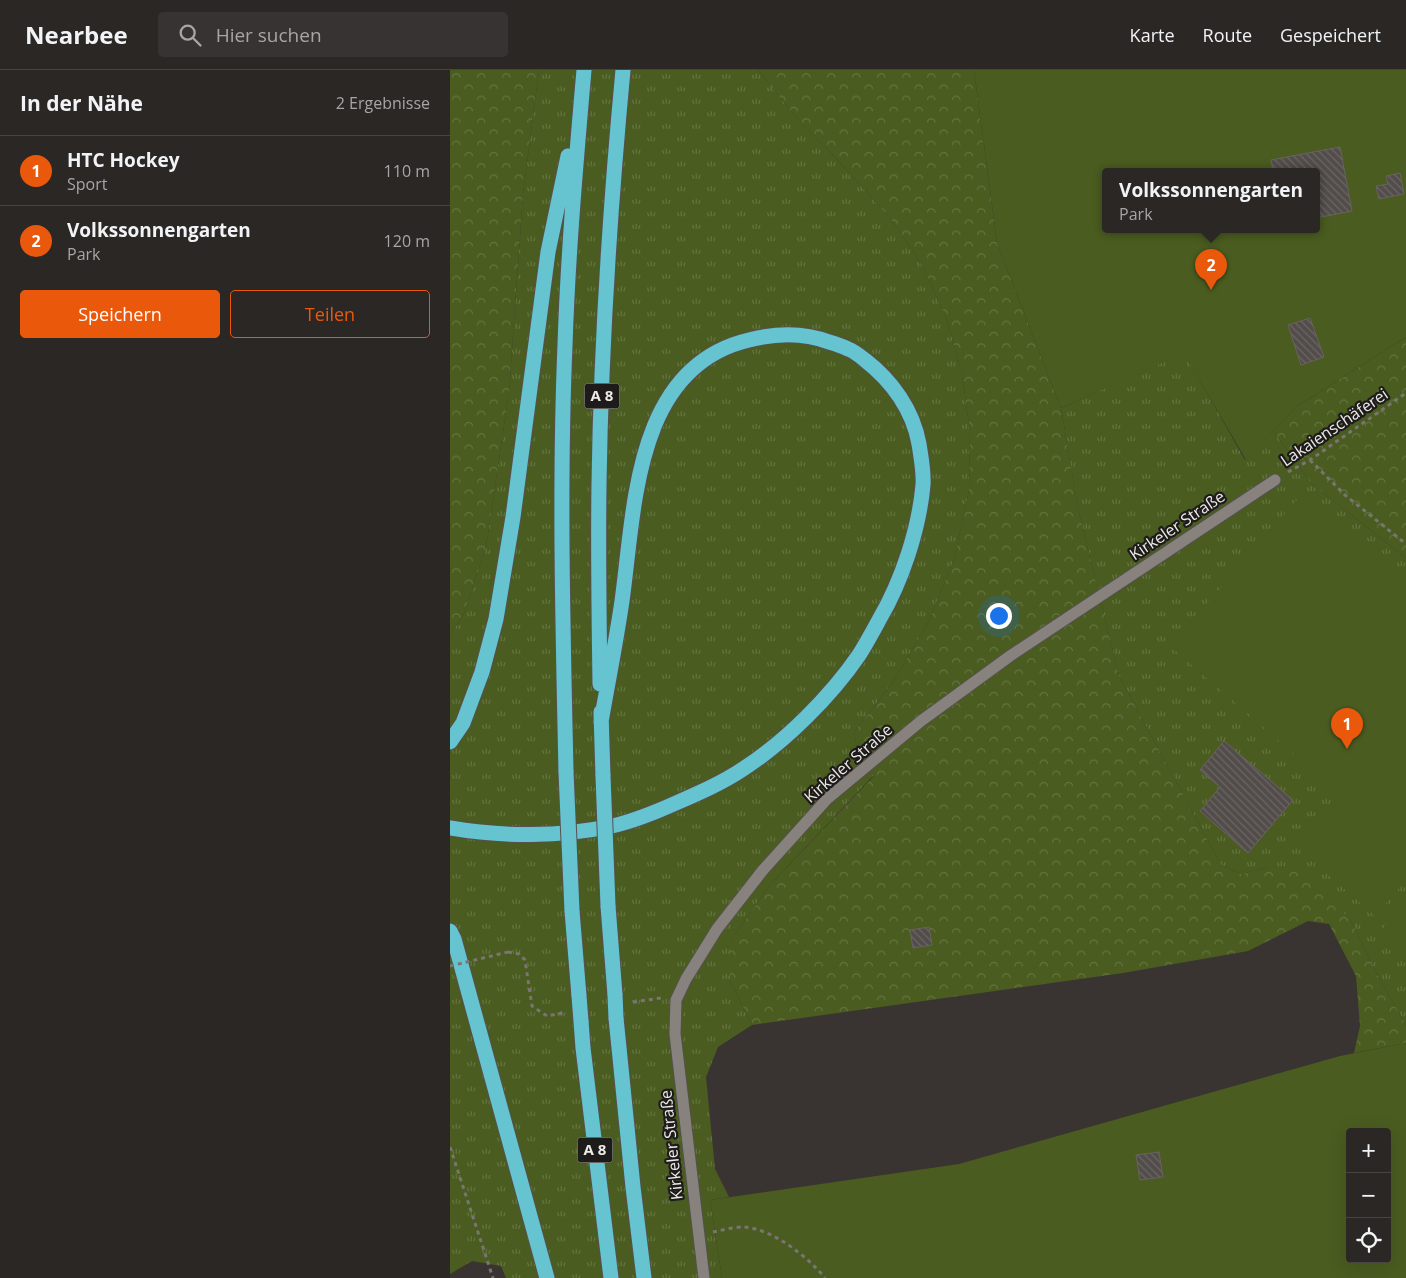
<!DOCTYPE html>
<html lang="de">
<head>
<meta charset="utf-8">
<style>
  body { margin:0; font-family:"Open Sans",sans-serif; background:#373332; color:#f1f3f6 }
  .controls { position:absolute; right:15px; bottom:15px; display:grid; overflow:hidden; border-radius:5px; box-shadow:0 5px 20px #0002 }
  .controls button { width:45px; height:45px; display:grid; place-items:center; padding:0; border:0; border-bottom:1px solid #474442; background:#2b2725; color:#f1f3f6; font:25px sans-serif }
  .you { position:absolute; left:548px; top:545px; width:18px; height:18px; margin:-12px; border:4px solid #fff; border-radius:50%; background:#1a73e8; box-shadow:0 0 0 8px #1a73e833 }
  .badge { display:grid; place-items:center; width:32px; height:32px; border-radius:50%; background:#ea580c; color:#fff; font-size:16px; font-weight:700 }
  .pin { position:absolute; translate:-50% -41px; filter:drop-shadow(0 1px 2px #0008) }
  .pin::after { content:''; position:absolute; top:26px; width:18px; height:15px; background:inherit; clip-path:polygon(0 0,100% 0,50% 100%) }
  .popup { position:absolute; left:652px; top:98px; width:218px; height:65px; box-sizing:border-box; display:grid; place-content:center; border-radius:5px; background:#2b2725; filter:drop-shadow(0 1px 4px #0005); font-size:16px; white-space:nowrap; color:#a6a5a7 }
  .popup b { font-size:19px; color:#f1f3f6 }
  .popup::after { content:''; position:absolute; left:50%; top:100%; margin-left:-10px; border:10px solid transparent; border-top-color:#2b2725 }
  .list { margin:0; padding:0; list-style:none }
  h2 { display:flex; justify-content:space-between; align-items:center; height:65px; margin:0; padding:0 20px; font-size:21px }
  h2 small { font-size:16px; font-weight:400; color:#a6a5a7 }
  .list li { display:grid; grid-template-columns:32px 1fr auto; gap:15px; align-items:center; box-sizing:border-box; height:70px; padding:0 20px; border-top:1px solid #474442 }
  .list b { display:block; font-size:19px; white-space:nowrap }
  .list p { margin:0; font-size:16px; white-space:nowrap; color:#a6a5a7 }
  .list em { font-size:16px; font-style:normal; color:#a6a5a7 }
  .actions { display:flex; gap:10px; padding:15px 20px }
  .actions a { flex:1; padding:11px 0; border:1px solid #ea580c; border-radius:5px; text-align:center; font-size:18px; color:#ea580c }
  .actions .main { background:#ea580c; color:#fff }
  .icon { flex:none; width:28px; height:28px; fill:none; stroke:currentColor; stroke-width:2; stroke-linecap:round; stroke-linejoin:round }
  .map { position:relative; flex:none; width:956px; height:1208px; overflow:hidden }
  header { display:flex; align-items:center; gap:30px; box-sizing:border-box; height:70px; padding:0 25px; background:#2b2725; border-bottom:1px solid #474442 }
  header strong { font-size:24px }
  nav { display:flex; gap:28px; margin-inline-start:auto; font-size:18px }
  .search { width:350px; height:45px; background:#373332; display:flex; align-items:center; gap:12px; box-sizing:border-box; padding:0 18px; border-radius:5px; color:#a6a5a7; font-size:19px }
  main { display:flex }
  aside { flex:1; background:#2b2725 }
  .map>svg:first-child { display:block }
  .grass { fill:url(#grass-tufts) }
  .forest { fill:url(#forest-crowns) }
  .green { fill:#4a5c20; fill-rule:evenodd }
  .building { fill:url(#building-back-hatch); stroke:#696360 }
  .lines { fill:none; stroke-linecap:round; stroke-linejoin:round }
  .service-casing { stroke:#56514f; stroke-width:13 }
  .motorway-casing { stroke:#56514f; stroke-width:17 }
  .path { stroke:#7a7573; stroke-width:3; stroke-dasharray:4 4; stroke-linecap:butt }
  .service { stroke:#88827f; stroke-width:11 }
  .motorway { stroke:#65c4d0; stroke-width:15 }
  .motorway-bridge-casing { stroke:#56514f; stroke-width:17; stroke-linecap:butt }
  .path-bridge { stroke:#7a7573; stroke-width:3; stroke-dasharray:4 4; stroke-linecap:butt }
  .motorway-bridge { stroke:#65c4d0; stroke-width:15 }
  .labels { text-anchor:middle; stroke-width:4.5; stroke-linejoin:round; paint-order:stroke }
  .shield { fill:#1e1c1b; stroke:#b0acaa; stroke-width:1 }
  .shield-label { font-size:15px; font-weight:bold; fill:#eeeae8 }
  .street-label { font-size:16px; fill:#eeeae8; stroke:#1e1c1b }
</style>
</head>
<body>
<header>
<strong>Nearbee</strong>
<div class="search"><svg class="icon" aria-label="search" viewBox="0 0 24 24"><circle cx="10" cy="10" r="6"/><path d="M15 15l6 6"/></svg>Hier suchen</div>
<nav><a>Karte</a><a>Route</a><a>Gespeichert</a></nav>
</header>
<main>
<aside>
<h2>In der Nähe<small>2 Ergebnisse</small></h2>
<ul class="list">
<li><span class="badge">1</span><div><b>HTC Hockey</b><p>Sport</p></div><em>110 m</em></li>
<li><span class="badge">2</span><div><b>Volkssonnengarten</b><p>Park</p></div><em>120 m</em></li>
</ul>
<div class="actions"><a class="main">Speichern</a><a>Teilen</a></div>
</aside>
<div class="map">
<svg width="956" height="1208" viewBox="0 0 956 1208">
  <defs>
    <pattern id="grass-tufts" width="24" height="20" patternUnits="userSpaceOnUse" patternTransform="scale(1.25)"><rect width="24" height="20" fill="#4a5c20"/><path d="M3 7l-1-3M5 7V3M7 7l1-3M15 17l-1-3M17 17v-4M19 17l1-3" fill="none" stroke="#647440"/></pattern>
    <pattern id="forest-crowns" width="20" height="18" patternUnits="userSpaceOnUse" patternTransform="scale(1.25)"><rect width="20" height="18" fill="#4a5c20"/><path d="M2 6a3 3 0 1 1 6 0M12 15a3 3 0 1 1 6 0" fill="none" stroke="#647440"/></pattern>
    <pattern id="building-back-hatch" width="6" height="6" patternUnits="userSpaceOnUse" patternTransform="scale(1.25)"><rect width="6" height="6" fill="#524c4a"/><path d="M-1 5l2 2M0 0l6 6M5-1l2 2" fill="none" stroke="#6b6664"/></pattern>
  </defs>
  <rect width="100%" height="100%" fill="#393431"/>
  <!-- grass -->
  <path class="grass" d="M89,0H308L344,45L382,84L441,149L471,193L497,250L512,304L520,362L519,420L504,489L479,551L443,612L404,662L407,679L424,705L318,817L280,872V911L302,955L268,977L256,1007L265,1099L279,1127L260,1130L272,1208H56L51,1196L22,1191L0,1204V564L13,546L36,477L59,322L73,124Z
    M734,282L795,390L823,361L861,413L956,488V955L929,908L900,849L819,797L791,804L771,795L669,606L628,438L611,338Z"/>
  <!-- forest -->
  <path class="forest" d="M0,0H89L73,124L59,322L36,477L13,546L0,564Z
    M308,0H524L547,173L611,338L628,438L669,606L771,795L791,804L819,797L840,796L869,820L900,849L929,908L956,955V973L904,983L910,956L906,906L879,854L858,851L798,881L673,903L302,955L280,911V872L318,817L424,706L407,679L404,662L443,612L479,551L504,489L519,420L520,362L512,304L497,250L471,193L441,149L382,84L344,45Z
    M956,267V488L861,413L823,361L846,337Z"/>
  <!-- green -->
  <path class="green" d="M524,0H956V267L846,337L796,390L734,283L611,338L547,173ZM656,101H866V159H656Z
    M852,424L956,514V781L720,576Z
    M888,732L956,791V810L925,846L848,778Z
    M956,831V885L930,862Z
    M956,973V1208H272L260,1130L509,1094L890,986ZM900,1062H937V1189H900Z"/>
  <!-- building -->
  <path class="building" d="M890,77L902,141L866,148V101H823L821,90Z
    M950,103L954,124L929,129L926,116L938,114L936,106Z
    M860,248L874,287L851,295L838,255Z
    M774,671L843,730L798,783L750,741L770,717L750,700Z
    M479,857L482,875L463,878L460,860Z
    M709,1082L713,1107L690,1110L686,1085Z"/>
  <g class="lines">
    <!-- service casing -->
    <g class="service-casing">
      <path id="service" d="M254,1208L225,964L226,930L236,909L267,859L313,800L377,729L471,651L560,586L825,410"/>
    </g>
    <!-- motorway casing -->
    <g class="motorway-casing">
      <path id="motorway" d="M150,614C149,548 148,481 149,414C151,276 160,138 173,0
        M151,642L153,706
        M0,672L13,653L32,602L46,549L63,447L98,182L118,86
        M116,702C113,560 109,418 115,275C118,183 126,92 134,0
        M0,758C52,767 110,767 162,756C184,751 206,742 226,733C249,723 272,713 293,699C335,672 381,626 409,585C416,574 423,561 429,550C452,511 469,459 473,415C474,402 471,387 469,374C463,340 442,311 415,290C410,286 404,281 398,279C392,276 386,274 379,272C353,262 326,263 299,270C184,297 185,438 172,531C166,572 158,612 151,652
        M158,836L165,925
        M122,841L129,926
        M0,861L4,869L97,1208
        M166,948L183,1117L194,1208
        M131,951L133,978L161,1208"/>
    </g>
    <!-- path -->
    <path class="path" d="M860,390L895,425L956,474
      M838,402L860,390L956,323
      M58,882L69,884L75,890L82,936L97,946L113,943
      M183,932L211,928
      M0,1077L43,1208
      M263,1162C273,1160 285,1157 294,1157C323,1159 358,1187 375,1208"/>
    <!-- service -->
    <use href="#service" class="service"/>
    <!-- motorway -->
    <use href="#motorway" class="motorway"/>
    <!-- motorway-bridge casing -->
    <g class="motorway-bridge-casing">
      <path id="motorway-bridge" d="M116,702L122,841
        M153,706L158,836
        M165,925L166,948
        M129,926L131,951"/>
    </g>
    <!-- path-bridge -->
    <path class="path-bridge" d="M0,896L58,882"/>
    <!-- motorway-bridge -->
    <use href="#motorway-bridge" class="motorway-bridge"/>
  </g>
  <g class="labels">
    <!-- shield labels -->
    <g class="shield">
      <rect x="134.5" y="313.5" width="35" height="25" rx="4"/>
      <rect x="127.5" y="1067.5" width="35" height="25" rx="4"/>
    </g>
    <g class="shield-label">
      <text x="152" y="331">A 8</text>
      <text x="145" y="1085">A 8</text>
    </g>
    <!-- street labels -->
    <g class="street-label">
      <text transform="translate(884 357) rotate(-34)" y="6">Lakaienschäferei</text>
      <text transform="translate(727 455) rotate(-34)" y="6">Kirkeler Straße</text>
      <text transform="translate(398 693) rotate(-41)" y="6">Kirkeler Straße</text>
      <text transform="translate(221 1075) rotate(-96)" y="6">Kirkeler Straße</text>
    </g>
  </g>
</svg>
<div class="controls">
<button>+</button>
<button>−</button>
<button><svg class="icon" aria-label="locate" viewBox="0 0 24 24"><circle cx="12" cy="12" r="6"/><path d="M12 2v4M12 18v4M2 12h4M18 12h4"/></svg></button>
</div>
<div class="you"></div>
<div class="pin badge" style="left:897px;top:679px">1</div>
<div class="pin badge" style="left:761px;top:220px">2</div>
<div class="popup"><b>Volkssonnengarten</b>Park</div>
</div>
</main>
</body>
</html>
